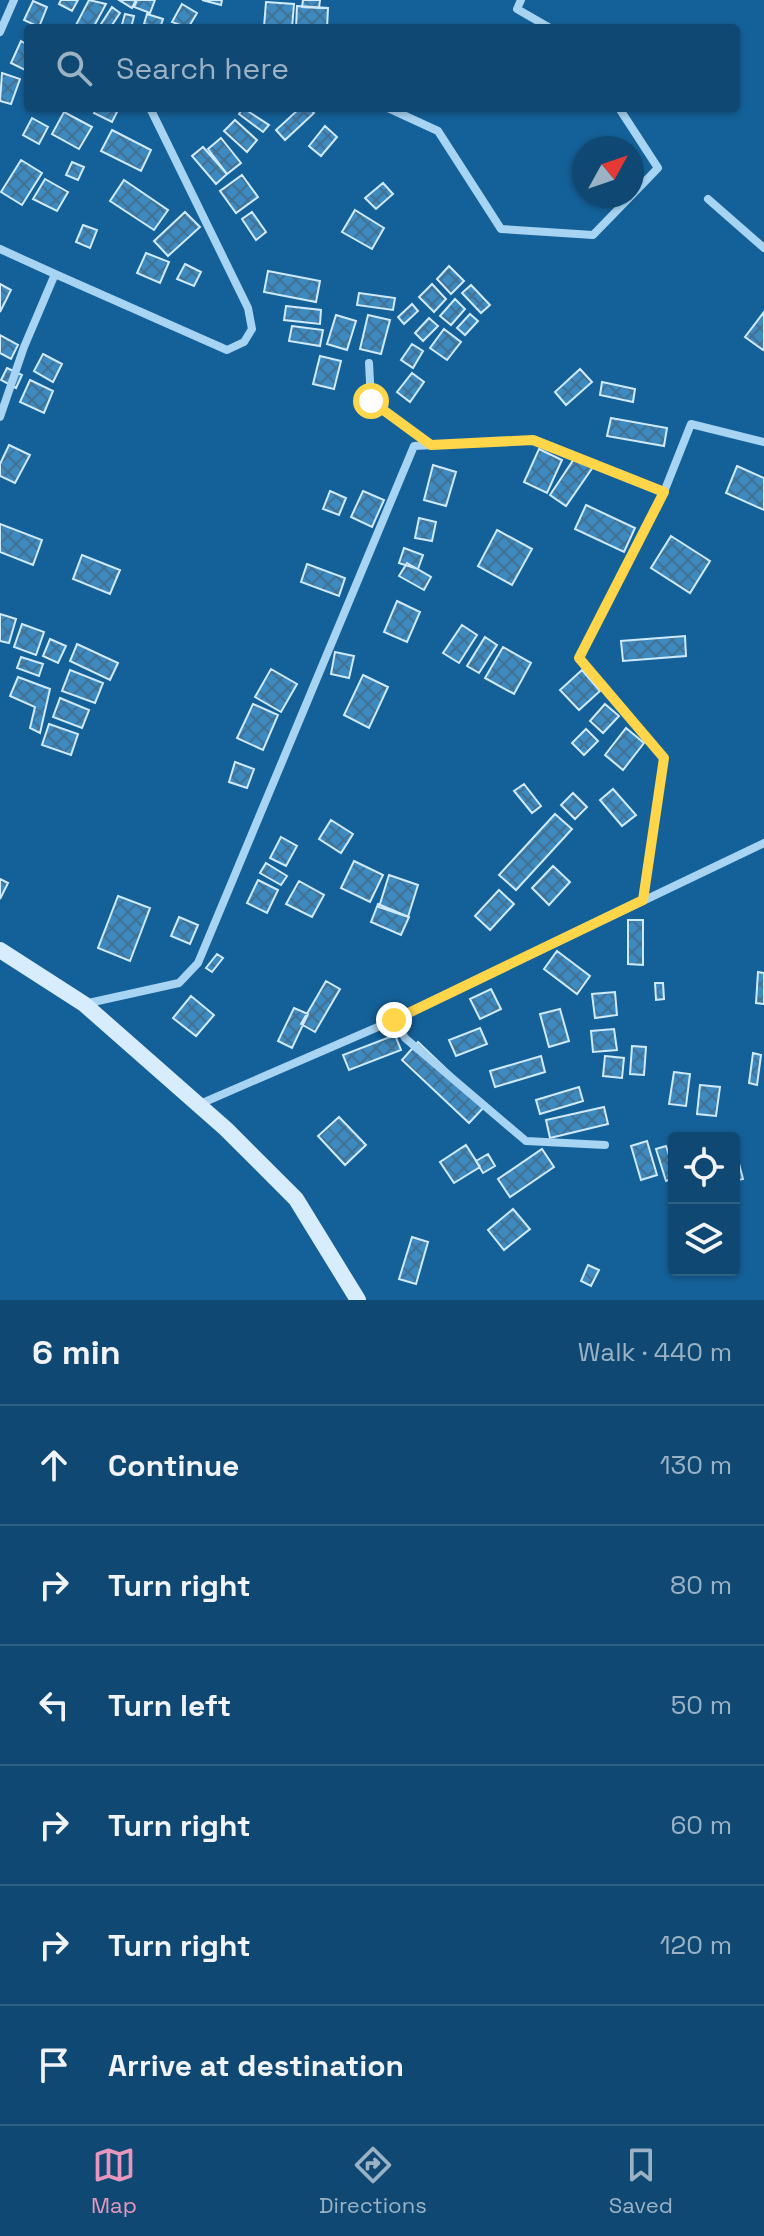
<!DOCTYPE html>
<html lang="en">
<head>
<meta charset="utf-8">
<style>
  body { margin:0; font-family:"Space Grotesk",sans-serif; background:#1d537b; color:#f1f3f6 }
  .controls { position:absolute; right:24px; bottom:24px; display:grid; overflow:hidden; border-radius:8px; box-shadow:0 2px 6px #0004 }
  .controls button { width:72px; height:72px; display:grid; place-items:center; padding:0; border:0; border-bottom:2px solid #2f6185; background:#0f4973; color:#f1f3f6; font:40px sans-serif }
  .compass { position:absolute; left:572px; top:136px; width:72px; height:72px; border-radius:50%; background:#0f4973; box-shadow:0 2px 6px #0004; rotate:50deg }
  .stop { position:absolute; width:24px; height:24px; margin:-18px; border:6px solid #ffd54a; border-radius:50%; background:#fff }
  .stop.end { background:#ffd54a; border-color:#fff; box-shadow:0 2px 8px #0008 }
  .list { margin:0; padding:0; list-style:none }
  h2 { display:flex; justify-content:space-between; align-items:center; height:104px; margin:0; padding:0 32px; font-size:34px }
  h2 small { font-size:26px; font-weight:400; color:#9bb2c4 }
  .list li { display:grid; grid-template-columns:52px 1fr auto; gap:24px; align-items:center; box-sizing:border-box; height:120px; padding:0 32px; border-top:2px solid #2f6185 }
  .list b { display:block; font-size:30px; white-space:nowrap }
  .list em { font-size:26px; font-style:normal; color:#9bb2c4 }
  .icon { flex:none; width:44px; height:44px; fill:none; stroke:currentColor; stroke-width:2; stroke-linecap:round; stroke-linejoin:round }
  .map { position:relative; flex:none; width:764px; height:1300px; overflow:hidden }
  .search { position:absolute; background:#0f4973; box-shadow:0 2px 6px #0004; left:24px; right:24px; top:24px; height:88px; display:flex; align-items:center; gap:20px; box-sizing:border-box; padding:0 28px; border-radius:8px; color:#9bb2c4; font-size:30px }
  .sheet { height:824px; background:#0f4973 }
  nav { display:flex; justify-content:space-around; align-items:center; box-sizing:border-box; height:112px; border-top:2px solid #2f6185; background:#0f4973; font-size:22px; color:#9bb2c4 }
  nav a { display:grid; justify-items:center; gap:4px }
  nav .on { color:#e797bd }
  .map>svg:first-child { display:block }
  .building { fill:url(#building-cross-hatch); stroke:#d0eafd; stroke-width:2 }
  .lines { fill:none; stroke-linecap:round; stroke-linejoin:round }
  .street { stroke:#a8d4f3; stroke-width:8 }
  .secondary { stroke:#d7ecfc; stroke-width:16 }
  .route { stroke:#ffd54a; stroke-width:10 }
</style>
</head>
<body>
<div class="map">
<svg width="764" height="1300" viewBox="0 0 764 1300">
  <defs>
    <pattern id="building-cross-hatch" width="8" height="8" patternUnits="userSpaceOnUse" patternTransform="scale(2)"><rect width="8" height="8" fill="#3d8ac1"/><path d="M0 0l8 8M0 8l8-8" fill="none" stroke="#437192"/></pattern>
  </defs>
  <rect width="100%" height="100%" fill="#146199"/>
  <!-- building -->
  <path class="building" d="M61,0H78L72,11L59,4Z
    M89,0L106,4L93,28H82L76,25Z
    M119,0H136L132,8Z
    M137,0H155L150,13L134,7Z
    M202,0H222L221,5Z
    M303,0H320L319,8L302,7Z
    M33,1L47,7L39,27L24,20Z
    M266,2L294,4L292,28L264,27Z
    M182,4L197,13L188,28L172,22Z
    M297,6L328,8L327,28H296Z
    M112,7L120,13L110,28H106L101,24Z
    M125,14L134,16L131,28H121Z
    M147,14L163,19L160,28L144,24Z
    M21,41L28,45L27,71L11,63Z
    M2,73L20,79L11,104L0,101Z
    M97,108H119L112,122L94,113Z
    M243,108L269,125L263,132L239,114Z
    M300,108H309L314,113L285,140L276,130Z
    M64,112L92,127L79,149L52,134Z
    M32,118L48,127L39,144L23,135Z
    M235,120L257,140L247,152L224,131Z
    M325,126L337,137L321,156L309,146Z
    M112,130L151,150L141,171L101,151Z
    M221,138L241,163L227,174L208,149Z
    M203,147L227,174L216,184L192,156Z
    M21,160L42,173L22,205L1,192Z
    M72,162L84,167L78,180L66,175Z
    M242,175L258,197L236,213L220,191Z
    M45,179L68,192L57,211L33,199Z
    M124,180L168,210L154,230L110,201Z
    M383,183L393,194L376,209L365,198Z
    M355,210L384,228L372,249L342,232Z
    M185,212L200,227L168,256L154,241Z
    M252,212L266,232L256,240L242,219Z
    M83,225L97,230L90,248L76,242Z
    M146,253L169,262L160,283L137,273Z
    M185,264L201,272L194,286L177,279Z
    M449,266L464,281L451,294L437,279Z
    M268,271L320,281L316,302L264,292Z
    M0,284L11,290L0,312Z
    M432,284L446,299L434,312L419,297Z
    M471,285L490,305L481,313L462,293Z
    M359,293L395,298L393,310L357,305Z
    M455,299L465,309L451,325L440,316Z
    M412,304L418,311L404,324L398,317Z
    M286,306L321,310L320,324L284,320Z
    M764,312V348L763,350L745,337Z
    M470,314L478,321L465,335L457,328Z
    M336,315L356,321L347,350L327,344Z
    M368,315L390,320L381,354L360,349Z
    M429,318L438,326L423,341L415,333Z
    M292,326L323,330L320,346L289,341Z
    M444,329L461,342L447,360L430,348Z
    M0,335L18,345L11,359L0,353Z
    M412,344L423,351L413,368L401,360Z
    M43,354L62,364L53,382L34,371Z
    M320,356L341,361L334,389L313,384Z
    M7,368L22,375L16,388L1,380Z
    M580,369L592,382L566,405L555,392Z
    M412,373L424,382L410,402L397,392Z
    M30,380L53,391L44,413L20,402Z
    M602,382L635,389L633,402L600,395Z
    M611,418L667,428L664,446L607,436Z
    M9,445L30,455L15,483L0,476V464Z
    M539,449L562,460L547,493L524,482Z
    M576,456L593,467L566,506L550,495Z
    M433,465L456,472L446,506L424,500Z
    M737,466L764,478V510L726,493Z
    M330,491L346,498L339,515L323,509Z
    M363,491L384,500L372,527L351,517Z
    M586,505L635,528L624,552L575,529Z
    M419,518L436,522L432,541L415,538Z
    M0,524L42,540L33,565L0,552Z
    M497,530L532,549L512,585L478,566Z
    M671,536L710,561L690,593L651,568Z
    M404,548L423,555L418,569L399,563Z
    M82,555L120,570L110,594L73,579Z
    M407,563L431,577L424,590L399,576Z
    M307,564L345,578L339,596L301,582Z
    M397,601L420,612L407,642L384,632Z
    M0,614L16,619L9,643L0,641Z
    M22,624L44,632L36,655L14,647Z
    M462,625L477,635L459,663L443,653Z
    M685,636L686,656L623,661L621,641Z
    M485,637L497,645L479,673L467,666Z
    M50,639L66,646L58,663L43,656Z
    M77,644L118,663L110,680L70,661Z
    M503,647L531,663L514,694L485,678Z
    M335,652L354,656L349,678L331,674Z
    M21,657L43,664L39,676L17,668Z
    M271,669L297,684L281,712L255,697Z
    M70,670L103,683L95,703L62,691Z
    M582,670L600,691L579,710L560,690Z
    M363,675L388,687L369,728L344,715Z
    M18,677L50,689L40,733L30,728L35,707L10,696Z
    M60,698L89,710L82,728L53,717Z
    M253,704L278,715L263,750L237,738Z
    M605,704L619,716L603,733L590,721Z
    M49,724L78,734L71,755L42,745Z
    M626,728L644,743L623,770L605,755Z
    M586,729L598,741L584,755L572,743Z
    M235,762L254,769L247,788L229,782Z
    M524,784L541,806L532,813L514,791Z
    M613,789L636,815L622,826L600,800Z
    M573,793L587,807L575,819L561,805Z
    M555,814L572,829L516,890L499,875Z
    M331,820L353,834L341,853L319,839Z
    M281,837L297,846L286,866L270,858Z
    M354,861L383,875L370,902L341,888Z
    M266,863L287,876L281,885L260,873Z
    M553,866L570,882L549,905L532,888Z
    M389,875L418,885L408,917L379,907Z
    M0,879L8,883L0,899Z
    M258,880L278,890L267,913L247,903Z
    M299,881L324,895L312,917L286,904Z
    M499,890L514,904L490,930L475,916Z
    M118,896L150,908L130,961L98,948Z
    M378,904L409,917L401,935L371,922Z
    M179,917L198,925L190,944L171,936Z
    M628,920H643V965L628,964Z
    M557,951L590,976L577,994L544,969Z
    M217,954L223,958L212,972L206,968Z
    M758,972L764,973V1004L756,1003Z
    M326,981L340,989L315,1032L301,1024Z
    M655,983H663L664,999L656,1000Z
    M491,989L501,1009L480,1019L470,999Z
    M615,992L617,1015L595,1018L592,994Z
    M191,996L214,1015L196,1036L173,1018Z
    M294,1008L308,1014L292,1048L278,1041Z
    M560,1009L569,1041L549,1047L540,1014Z
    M480,1028L487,1044L456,1056L449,1040Z
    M614,1029L617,1050L593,1052L591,1031Z
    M395,1035L401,1050L349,1070L343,1055Z
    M418,1042L485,1106L469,1123L402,1060Z
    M632,1046L646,1047L644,1075L630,1074Z
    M753,1053L761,1055L757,1085L749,1083Z
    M541,1056L545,1072L495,1087L490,1071Z
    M605,1056L624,1058L622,1078L603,1076Z
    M674,1072L690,1074L686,1106L669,1104Z
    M700,1085L720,1087L716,1116L697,1114Z
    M579,1087L583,1101L540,1114L536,1100Z
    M604,1107L608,1124L550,1138L546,1120Z
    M339,1117L366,1145L345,1165L318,1136Z
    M647,1141L657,1175L641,1180L631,1146Z
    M466,1145L480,1167L454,1183L440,1162Z
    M666,1146L674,1171V1178L666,1181L656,1149Z
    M542,1149L554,1167L510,1197L498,1179Z
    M736,1152L743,1179L734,1181V1153Z
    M488,1154L495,1166L483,1173L476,1161Z
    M513,1209L530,1229L504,1250L488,1230Z
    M412,1237L428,1242L416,1284L399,1279Z
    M588,1265L599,1270L591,1286L581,1281Z"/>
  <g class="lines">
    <!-- street -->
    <path class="street" d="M521,0L517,9L550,28
      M0,32L14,0
      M388,108L438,131L501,229L593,235L631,196
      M619,108L658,168L632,195
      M708,199L764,248
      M0,249L55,274L24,347L0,417
      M55,274L227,350L244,342L252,329L248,308L150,108
      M369,363L371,401L430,445
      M664,492L691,424L764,442
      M84,1004L179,983L198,963L414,446L533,440L664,492L579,658L664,758L643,900
      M394,1020L405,1038L526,1141L605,1145
      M200,1104L394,1020L764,843"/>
    <!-- secondary -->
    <path class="secondary" d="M0,950L84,1004L226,1129L296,1199L358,1300"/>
  </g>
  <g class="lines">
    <!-- route -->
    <path class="route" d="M371,401L431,445L533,440L664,492L579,658L664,758L643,900L394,1020"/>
  </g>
</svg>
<div class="controls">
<button><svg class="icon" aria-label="locate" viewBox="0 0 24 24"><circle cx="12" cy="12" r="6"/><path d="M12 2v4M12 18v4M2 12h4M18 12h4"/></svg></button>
<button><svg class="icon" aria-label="layers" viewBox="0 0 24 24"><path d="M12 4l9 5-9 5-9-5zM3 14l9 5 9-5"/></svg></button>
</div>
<svg class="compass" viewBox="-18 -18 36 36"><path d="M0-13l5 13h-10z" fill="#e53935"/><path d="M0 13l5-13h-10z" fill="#9bb2c4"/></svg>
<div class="stop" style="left:371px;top:401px"></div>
<div class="stop end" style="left:394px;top:1020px"></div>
<div class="search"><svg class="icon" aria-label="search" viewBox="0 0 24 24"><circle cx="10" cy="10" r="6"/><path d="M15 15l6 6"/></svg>Search here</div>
</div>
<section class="sheet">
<h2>6 min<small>Walk · 440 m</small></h2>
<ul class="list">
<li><svg class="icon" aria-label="ahead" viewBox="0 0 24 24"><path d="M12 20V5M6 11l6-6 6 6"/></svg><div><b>Continue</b></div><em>130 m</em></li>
<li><svg class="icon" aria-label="right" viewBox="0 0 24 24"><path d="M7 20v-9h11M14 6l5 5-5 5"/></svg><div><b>Turn right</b></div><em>80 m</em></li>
<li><svg class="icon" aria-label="left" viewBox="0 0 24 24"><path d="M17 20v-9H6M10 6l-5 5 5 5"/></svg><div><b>Turn left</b></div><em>50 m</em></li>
<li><svg class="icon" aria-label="right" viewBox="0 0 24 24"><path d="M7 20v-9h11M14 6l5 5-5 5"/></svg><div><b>Turn right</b></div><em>60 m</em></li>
<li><svg class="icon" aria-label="right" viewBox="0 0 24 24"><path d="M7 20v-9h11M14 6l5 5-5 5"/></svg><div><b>Turn right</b></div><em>120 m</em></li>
<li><svg class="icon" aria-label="arrive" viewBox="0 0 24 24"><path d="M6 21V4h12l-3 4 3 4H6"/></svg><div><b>Arrive at destination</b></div></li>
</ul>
</section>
<nav>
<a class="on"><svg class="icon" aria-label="map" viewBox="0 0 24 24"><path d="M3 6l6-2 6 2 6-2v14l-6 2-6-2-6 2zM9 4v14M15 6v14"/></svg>Map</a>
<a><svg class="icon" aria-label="directions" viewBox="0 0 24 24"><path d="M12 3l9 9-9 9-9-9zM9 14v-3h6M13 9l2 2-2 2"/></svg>Directions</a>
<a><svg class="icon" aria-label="saved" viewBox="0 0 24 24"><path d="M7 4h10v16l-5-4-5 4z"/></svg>Saved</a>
</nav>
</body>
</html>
